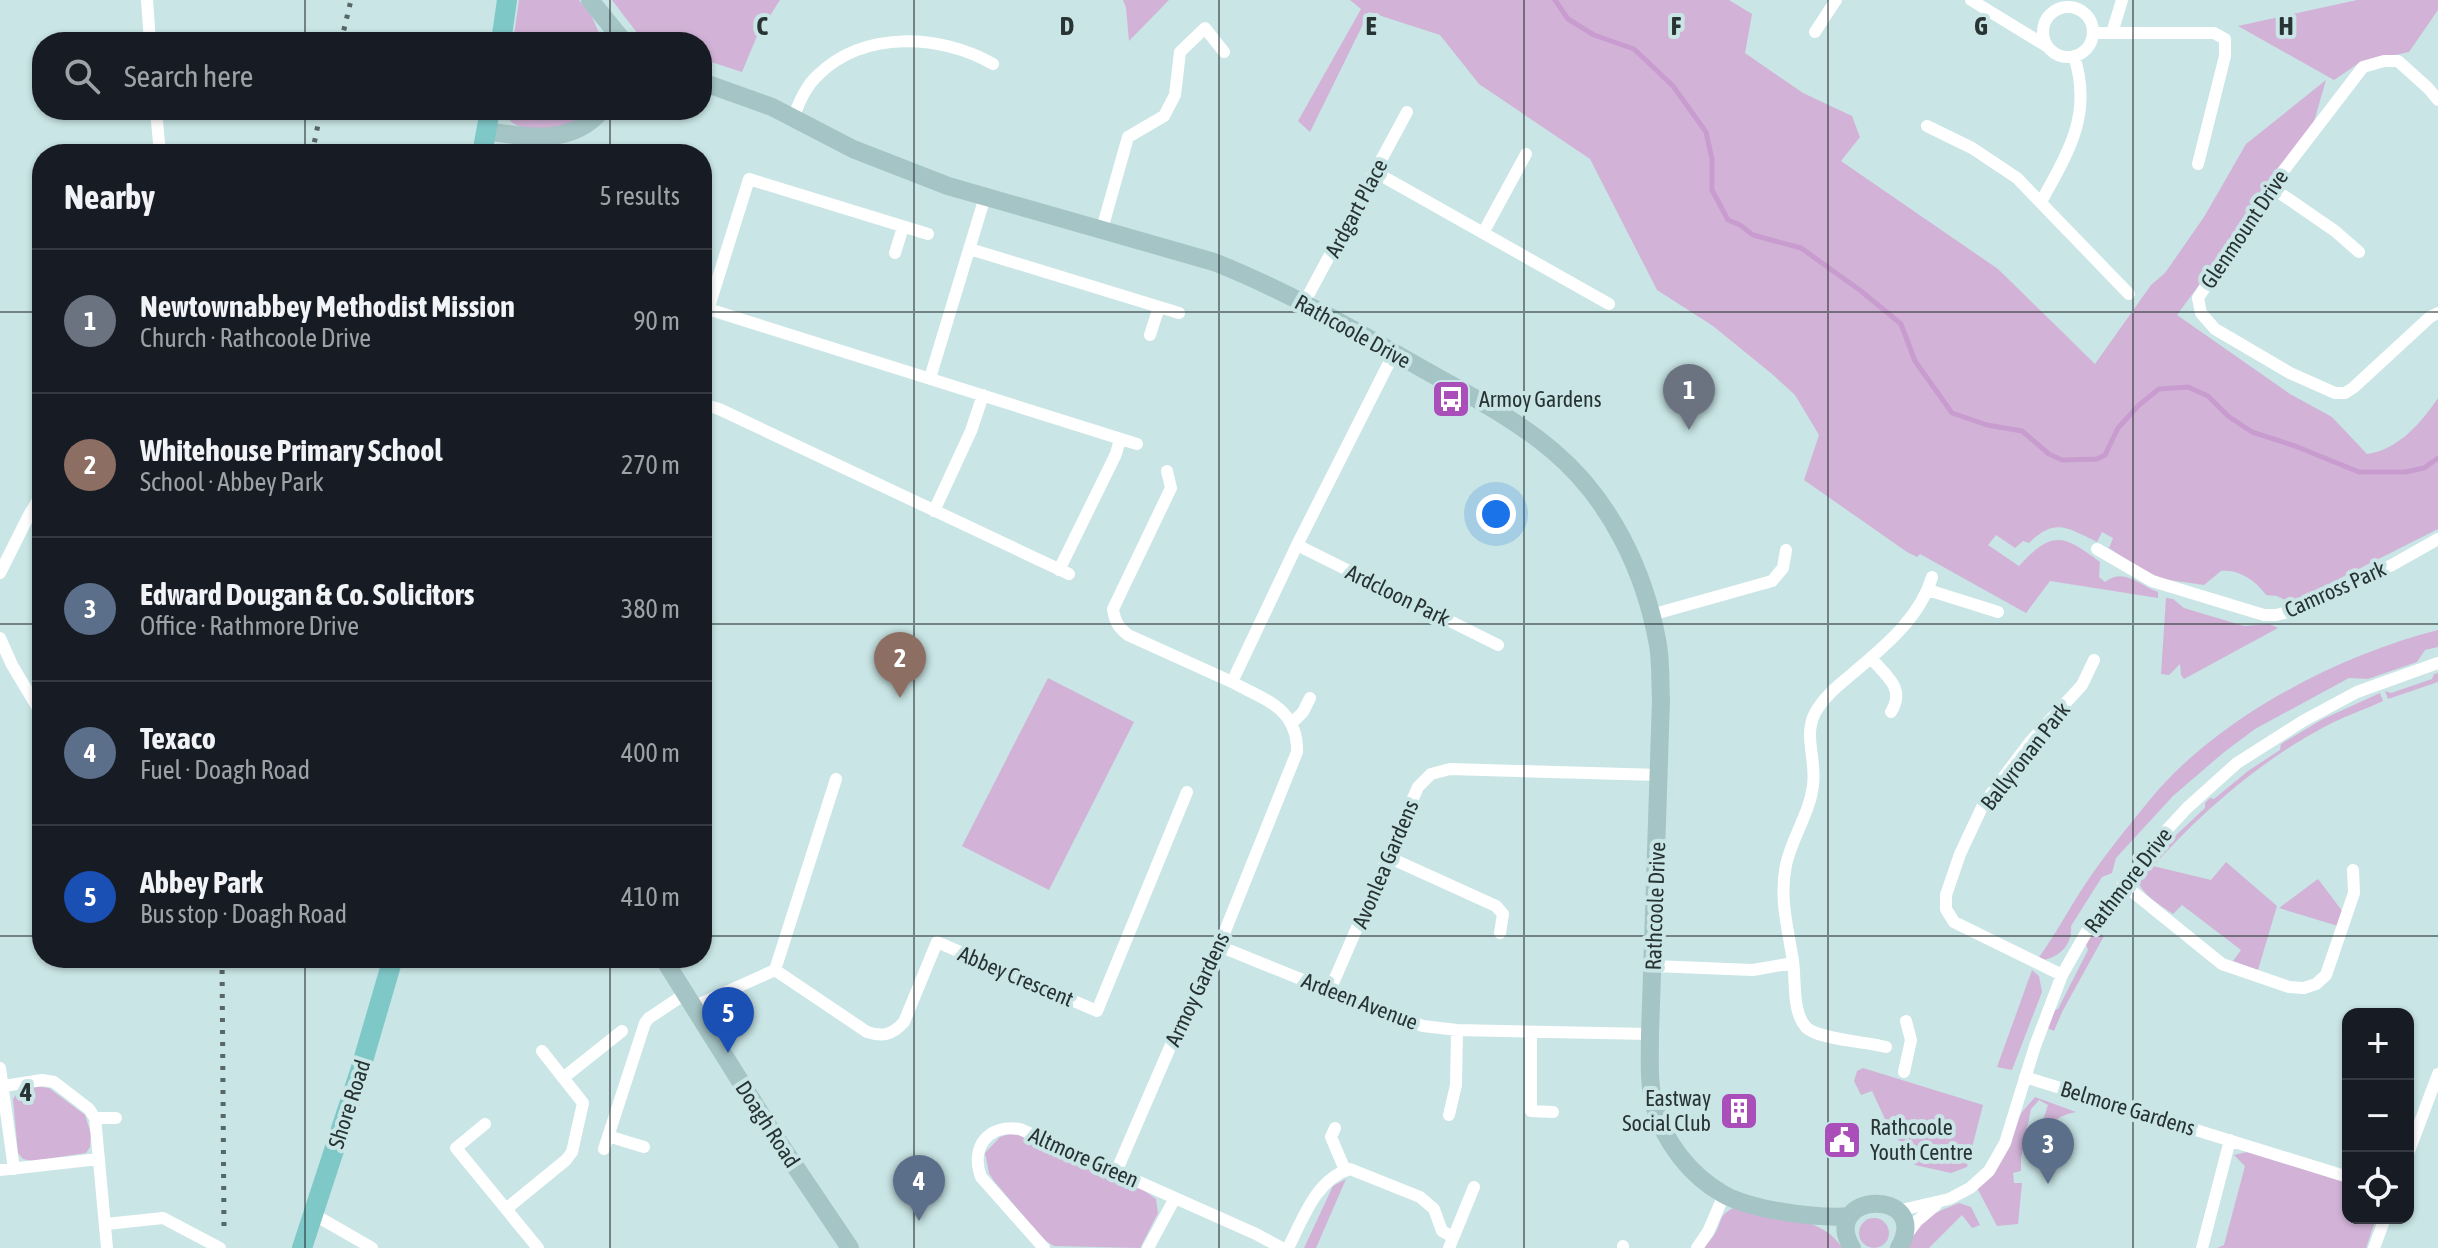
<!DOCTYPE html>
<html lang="en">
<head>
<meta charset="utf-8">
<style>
  body { margin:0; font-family:"Asap Condensed",sans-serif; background:#242831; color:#f1f3f6 }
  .controls { position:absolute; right:24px; bottom:24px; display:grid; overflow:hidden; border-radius:16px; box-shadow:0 2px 6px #0004 }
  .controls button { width:72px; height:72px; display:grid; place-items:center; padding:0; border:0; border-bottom:2px solid #363941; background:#171b24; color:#f1f3f6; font:40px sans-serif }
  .you { position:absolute; left:1496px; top:514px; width:28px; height:28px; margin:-20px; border:6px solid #fff; border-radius:50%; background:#1a73e8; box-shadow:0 0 0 12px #1a73e833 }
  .badge { display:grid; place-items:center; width:52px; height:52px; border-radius:50%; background:#2563eb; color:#fff; font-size:26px; font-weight:700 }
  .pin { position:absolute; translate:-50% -66px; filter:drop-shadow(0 2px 4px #0008) }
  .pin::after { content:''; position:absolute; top:42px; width:28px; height:24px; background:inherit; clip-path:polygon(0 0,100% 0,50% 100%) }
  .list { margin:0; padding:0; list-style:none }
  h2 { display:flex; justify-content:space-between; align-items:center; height:104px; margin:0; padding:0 32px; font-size:34px }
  h2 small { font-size:26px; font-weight:400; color:#9ea1a6 }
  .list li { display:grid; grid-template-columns:52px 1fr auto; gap:24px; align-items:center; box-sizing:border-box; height:144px; padding:0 32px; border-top:2px solid #363941 }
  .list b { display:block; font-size:30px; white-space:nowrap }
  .list p { margin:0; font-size:26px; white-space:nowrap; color:#9ea1a6 }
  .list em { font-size:26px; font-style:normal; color:#9ea1a6 }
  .icon { flex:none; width:44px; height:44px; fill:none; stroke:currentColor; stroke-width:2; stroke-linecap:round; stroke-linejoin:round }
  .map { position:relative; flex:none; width:2438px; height:1248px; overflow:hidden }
  .search { position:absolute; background:#171b24; box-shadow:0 2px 6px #0004; left:32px; top:32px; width:680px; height:88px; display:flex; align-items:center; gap:20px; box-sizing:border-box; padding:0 28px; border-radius:32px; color:#9ea1a6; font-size:30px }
  .panel { position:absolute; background:#171b24; box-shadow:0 2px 6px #0004; left:32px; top:144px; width:680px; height:824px; border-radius:32px }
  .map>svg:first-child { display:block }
  .green { fill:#d2b3d7 }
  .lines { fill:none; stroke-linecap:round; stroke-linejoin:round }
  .stream { stroke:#c99cd0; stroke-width:5 }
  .street { stroke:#fff; stroke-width:12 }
  .secondary { stroke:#a5c4c5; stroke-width:18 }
  .primary { stroke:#7fc8c8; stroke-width:20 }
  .rail { stroke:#576666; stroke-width:5; stroke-dasharray:4 8; stroke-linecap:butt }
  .grid { fill:none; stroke:#283333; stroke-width:2; stroke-opacity:0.55 }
  .labels { text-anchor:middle; stroke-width:8; stroke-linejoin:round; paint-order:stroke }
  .street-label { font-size:22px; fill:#283333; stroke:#c9e5e5 }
  .poi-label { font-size:22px; fill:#283333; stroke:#c9e5e5; text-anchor:start }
  .grid-label { font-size:26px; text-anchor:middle; font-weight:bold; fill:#283333; stroke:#c9e5e5; stroke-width:8; stroke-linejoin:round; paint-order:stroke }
</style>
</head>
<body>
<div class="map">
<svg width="2438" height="1248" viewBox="0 0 2438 1248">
  <rect width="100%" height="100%" fill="#c9e5e5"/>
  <!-- green -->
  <path class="green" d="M519,0H579L592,17L603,42H513Z
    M612,0H780L757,36L742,72L702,59V42H644Z
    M1123,0H1169L1129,41L1126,8Z
    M1350,0H1729L1752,14L1745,53L1803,93L1852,116L1860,137L1841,161L1998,269L2095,364L2151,285L2165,273L2204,217L2246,144L2326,80L2311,132L2177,315L2290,394L2332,417L2367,454C2398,450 2421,423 2438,398V529L2291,603L2277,596L2266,595C2256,581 2239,569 2221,571L2204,585L2163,579L2141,569L2109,548L2113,538L2102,532L2097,542C2068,528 2055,517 2029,543L2023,541L2015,548L1996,535L1988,545L2019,566C2052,530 2063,534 2100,562L2099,577L2105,582C2124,567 2139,585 2158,592V598L2050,581L2026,613L1920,554L1917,557L1907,552L1804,480L1819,435L1795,395L1772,374L1713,326L1657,290L1590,159L1479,84L1440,35L1369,12L1310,132L1298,121L1361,9Z
    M2357,0H2438V10L2409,52L2359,63L2334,80L2238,26Z
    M504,110H591C584,115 576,121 568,124C550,131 510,135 504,110Z
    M2166,598L2173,599L2184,608L2244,626L2269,624L2278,628L2184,679L2181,675L2180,664L2169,675L2161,674Z
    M2438,630V647L2425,650L2417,662L2368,679L2349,678L2255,729L2223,753L2173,796L2116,858L2112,873L2102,877L2071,926C2073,946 2056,961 2037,960C2055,936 2069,908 2086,883C2106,853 2130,824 2153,796C2219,717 2339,655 2438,630Z
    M2438,673V682L2388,699L2385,691L2391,693L2432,679L2434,674Z
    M1048,678L1134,722L1049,890L962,846Z
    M2380,693L2383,701C2366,709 2348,715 2332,723C2263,758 2205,809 2153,866L2211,880L2226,862L2277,906L2258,970L2233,961L2241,950L2182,905L2173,914C2158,903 2134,891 2137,870L2169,836L2174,837L2205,808V803L2210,798L2214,799L2248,771L2280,750L2281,744L2323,719Z
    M2318,879L2343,912L2338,926L2279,908Z
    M2095,931L2104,936L2062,1012L2054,1031L2045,1027L2052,1011L2058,1009L2088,950L2086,944Z
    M2032,970L2039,976L2042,992L2012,1070L1997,1067Z
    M1863,1068L1983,1105L1967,1167L1951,1173L1915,1165L1911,1161L1908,1151L1890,1130L1872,1091L1861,1095L1854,1081L1857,1071Z
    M33,1086L49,1088L85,1115L91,1134L90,1147L86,1153L32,1161L23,1159L18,1153L13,1099L18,1092Z
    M2035,1097L2076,1112C2056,1116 2045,1125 2047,1146H2040L2037,1139L2048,1105L2039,1100L2031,1109L2021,1158V1171L2013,1173L2014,1183H2022L2018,1224L1997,1226L1975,1184L2005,1143L2022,1112Z
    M1009,1134L1018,1135C1058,1152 1124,1173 1156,1199L1158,1213L1140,1248L1054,1246L1043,1239L994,1181L989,1173L985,1153L1000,1137Z
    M2247,1152L2348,1183V1218H2376L2366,1248H2217L2224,1245L2245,1166L2234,1155Z
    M1346,1179L1316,1248H1304L1333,1186Z
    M1959,1203L1971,1207L1980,1225L1972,1228L1962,1215L1929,1248H1907C1920,1218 1929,1215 1959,1203Z
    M1733,1208C1769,1219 1821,1213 1842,1248H1704C1708,1243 1714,1236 1717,1230C1722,1219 1720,1215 1733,1208Z
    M1859 1233a15 15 0 1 1 30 0a15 15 0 1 1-30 0Z"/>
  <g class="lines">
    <!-- stream -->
    <path class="stream" d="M1555,0L1568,19L1594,35L1634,49L1673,86L1706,132L1712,159V190L1728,220L1740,225L1753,235L1801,248L1861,291L1901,324L1915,361L1952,413L1987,425L2022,431L2049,454L2062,460L2097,459L2105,455L2118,428L2139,405L2159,389L2188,387L2208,396L2228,416L2252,432L2295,446L2359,472H2405L2424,468L2438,458"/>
    <!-- street -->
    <path class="street" d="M147,0L150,42
      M1971,0L2048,47
      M2043 32a25 25 0 1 1 50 0a25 25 0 1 1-50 0Z
      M1815,32L1836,0
      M2093,33H2214L2225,39V56L2198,164
      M2112,33L2122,0
      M2438,100L2428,88L2398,61H2384L2363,67L2271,187L2198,298L2201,313L2215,329L2290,373L2335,393H2345L2353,388L2430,317L2438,313
      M156,110L160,154
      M793,118C799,103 805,87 818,75C864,30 941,34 993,64
      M1927,126L1972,148L2017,178L2129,294
      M1375,172L1609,304
      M2271,187L2335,231L2359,252
      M2041,202C2068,152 2093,115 2074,56
      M1102,229L1128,137L1164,116L1175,95L1180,52L1205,28L1224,52
      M1483,233L1526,154
      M970,249L1179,313
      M895,253L903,227
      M1304,303L1407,112
      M708,309L1137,444
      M702,329L749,179L928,234
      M1150,335L1159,307
      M930,378L985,197
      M702,404L719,409L1069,574
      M1167,471L1171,488L1113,609C1115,622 1118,627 1128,635L1232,682
      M934,511L971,431L983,395
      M1297,545L1498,645
      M2097,549L2152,581L2264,615H2276L2292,611L2392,565L2438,539
      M1059,570L1116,454L1120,439
      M0,573L29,515L42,494
      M1928,590L1998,612
      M1651,615L1772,581L1783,568L1786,550
      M0,638L12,665L42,715
      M1871,658C1886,676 1906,688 1891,712
      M1292,723L1303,712L1310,698
      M1388,857L1496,906L1503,914L1500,933
      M2123,884L2222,964L2289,987L2304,988L2316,984L2326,975L2354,893L2353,870
      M1219,946L1387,1014L1423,1026L1457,1030L1650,1034
      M1653,966L1753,970L1793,963
      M775,970L867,1032C883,1037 892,1035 904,1022L937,942L1097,1011L1187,792
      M2062,975L1954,922L1946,909V895L1960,854L1984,803L2030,742L2082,685L2094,660
      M1330,990L1418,787L1431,774L1450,769L1659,775
      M693,1007L775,970L836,779
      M1531,1032V1111L1553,1112
      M1886,1047C1868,1042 1814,1039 1805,1026C1792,1010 1796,981 1793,961C1788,929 1779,898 1786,865C1792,837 1810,813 1813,785C1817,759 1801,732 1818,708C1827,694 1840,684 1852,674C1884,647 1920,618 1932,577
      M0,1068L14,1169
      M1904,1072L1911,1040L1906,1021
      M2025,1077L2348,1177
      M563,1078L622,1031
      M4,1086L42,1080L54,1082L89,1109L95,1118L96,1128L107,1248
      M1449,1115L1456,1085L1457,1030
      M95,1118H116
      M485,1124L456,1148L538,1248
      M1335,1128L1331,1137L1345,1170
      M608,1136L644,1147
      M604,1149L645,1023L649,1018L685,994
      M2408,1154L2438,1074
      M0,1170L99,1159
      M1116,1172L1177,1031L1219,946L1297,752C1298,708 1265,700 1232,682L1297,545L1394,353
      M506,1209L566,1160L572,1152L583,1103L542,1051
      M1897,1211L1949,1199L1970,1188L1989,1171L2005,1143L2035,1046L2062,975L2087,931L2162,835L2187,808L2237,763L2303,721L2357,692L2438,663
      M313,1214L372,1248
      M106,1224L163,1218L220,1248
      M1905,1237L1917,1221L1936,1205
      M1044,1248L981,1177C970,1147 988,1124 1020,1129L1256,1234L1282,1248
      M1148,1248L1175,1198
      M1288,1248C1303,1219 1316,1179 1350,1169L1420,1197L1434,1209L1442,1231L1453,1237
      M1449,1248L1474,1187
      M1623,1248V1246
      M1697,1248L1708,1232L1724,1195
      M2202,1248L2230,1140
      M2374,1248L2385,1218"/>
    <!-- secondary -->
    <path class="secondary" d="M590,0L624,42
      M702,82L772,107L853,149L948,186L1214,262C1284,290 1350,327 1414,364C1461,391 1512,416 1553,451C1611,500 1645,572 1658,645C1661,663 1660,682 1661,700L1650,1034C1650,1058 1648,1084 1655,1108C1665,1143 1691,1176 1723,1194C1751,1210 1818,1219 1850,1216
      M486,131C527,137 572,146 602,110
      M663,958L774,1135L850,1248
      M1852,1248C1818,1191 1933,1187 1899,1248"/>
    <!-- primary -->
    <path class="primary" d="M501,42L507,0
      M482,154L490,110
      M302,1248L360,1071L393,958"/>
    <!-- rail -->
    <path class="rail" d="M341,42L351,0
      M312,154L321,110
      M222,958L224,1227"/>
  </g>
  <!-- grid -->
  <path class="grid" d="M305,0V42M610,0V42M914,0V1248M1219,0V1248M1524,0V1248M1828,0V1248M2133,0V1248M305,110V154M610,110V154M0,312H42M702,312H2438M0,624H42M702,624H2438M0,936H42M702,936H2438M305,958V1248M610,958V1248"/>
  <!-- icons -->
  <defs>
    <g id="bus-square" transform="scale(2)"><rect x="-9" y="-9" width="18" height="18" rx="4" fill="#aa4eb9" stroke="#c9e5e5"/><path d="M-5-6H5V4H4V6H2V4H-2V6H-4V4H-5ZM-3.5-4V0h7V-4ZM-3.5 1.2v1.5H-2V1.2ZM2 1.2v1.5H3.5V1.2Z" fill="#fff"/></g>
    <g id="building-square" transform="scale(2)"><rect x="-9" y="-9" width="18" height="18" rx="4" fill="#aa4eb9" stroke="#c9e5e5"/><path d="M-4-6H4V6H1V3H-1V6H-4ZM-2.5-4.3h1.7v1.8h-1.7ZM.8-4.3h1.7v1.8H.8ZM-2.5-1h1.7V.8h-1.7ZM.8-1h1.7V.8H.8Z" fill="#fff"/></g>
    <g id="civic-square" transform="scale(2)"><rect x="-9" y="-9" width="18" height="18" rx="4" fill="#aa4eb9" stroke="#c9e5e5"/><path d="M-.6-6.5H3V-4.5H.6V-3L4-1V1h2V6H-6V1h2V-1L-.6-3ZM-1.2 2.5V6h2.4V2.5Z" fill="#fff"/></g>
  </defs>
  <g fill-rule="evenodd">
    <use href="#bus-square" x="1451" y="399"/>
    <use href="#building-square" x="1739" y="1111"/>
    <use href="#civic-square" x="1842" y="1140"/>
  </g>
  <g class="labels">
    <!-- street labels -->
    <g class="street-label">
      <text transform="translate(1356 208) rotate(-62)" y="8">Ardgart Place</text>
      <text transform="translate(2244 229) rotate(-56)" y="8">Glenmount Drive</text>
      <text transform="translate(1353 331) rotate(29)" y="8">Rathcoole Drive</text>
      <text transform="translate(2335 589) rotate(-24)" y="8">Camross Park</text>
      <text transform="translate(1398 595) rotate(26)" y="8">Ardcloon Park</text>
      <text transform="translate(2025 756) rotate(-52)" y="8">Ballyronan Park</text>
      <text transform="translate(1385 864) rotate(-67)" y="8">Avonlea Gardens</text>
      <text transform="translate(2128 880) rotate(-52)" y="8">Rathmore Drive</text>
      <text transform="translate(1655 906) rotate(-88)" y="8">Rathcoole Drive</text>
      <text transform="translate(1016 976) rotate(23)" y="8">Abbey Crescent</text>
      <text transform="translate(1197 989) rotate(-65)" y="8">Armoy Gardens</text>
      <text transform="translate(1360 1001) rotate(21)" y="8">Ardeen Avenue</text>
      <text transform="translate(349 1104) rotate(-72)" y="8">Shore Road</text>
      <text transform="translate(2128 1108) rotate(17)" y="8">Belmore Gardens</text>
      <text transform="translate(768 1124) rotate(57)" y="8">Doagh Road</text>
      <text transform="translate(1084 1157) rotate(24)" y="8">Altmore Green</text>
    </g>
    <!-- poi labels -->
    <g class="poi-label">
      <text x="1479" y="407">Armoy Gardens</text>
      <text x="1711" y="1106" text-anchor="end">Eastway<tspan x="1711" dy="25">Social Club</tspan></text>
      <text x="1870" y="1135">Rathcoole<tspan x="1870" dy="25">Youth Centre</tspan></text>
    </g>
  </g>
  <g class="grid-label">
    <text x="762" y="35">C</text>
    <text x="1067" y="35">D</text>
    <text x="1371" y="35">E</text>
    <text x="1676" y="35">F</text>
    <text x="1981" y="35">G</text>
    <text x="2286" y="35">H</text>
    <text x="26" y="1101">4</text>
  </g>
</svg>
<div class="controls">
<button>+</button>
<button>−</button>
<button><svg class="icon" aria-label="locate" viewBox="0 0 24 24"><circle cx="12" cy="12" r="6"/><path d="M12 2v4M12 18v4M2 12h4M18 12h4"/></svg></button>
</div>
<div class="you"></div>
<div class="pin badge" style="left:1689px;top:430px;background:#6b7280">1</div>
<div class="pin badge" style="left:900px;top:698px;background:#8d6e63">2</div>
<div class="pin badge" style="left:2048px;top:1184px;background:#5c6f8a">3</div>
<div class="pin badge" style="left:919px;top:1221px;background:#5c6f8a">4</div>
<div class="pin badge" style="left:728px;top:1053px;background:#1a4fb4">5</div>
<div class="search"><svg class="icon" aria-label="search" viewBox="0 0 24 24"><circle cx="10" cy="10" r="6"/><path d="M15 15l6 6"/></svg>Search here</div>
<section class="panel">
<h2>Nearby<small>5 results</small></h2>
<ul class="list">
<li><span class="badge" style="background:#6b7280">1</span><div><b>Newtownabbey Methodist Mission</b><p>Church · Rathcoole Drive</p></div><em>90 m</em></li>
<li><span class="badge" style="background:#8d6e63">2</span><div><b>Whitehouse Primary School</b><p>School · Abbey Park</p></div><em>270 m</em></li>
<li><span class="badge" style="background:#5c6f8a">3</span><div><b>Edward Dougan &amp; Co. Solicitors</b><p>Office · Rathmore Drive</p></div><em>380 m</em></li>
<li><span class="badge" style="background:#5c6f8a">4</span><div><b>Texaco</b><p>Fuel · Doagh Road</p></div><em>400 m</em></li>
<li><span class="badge" style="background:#1a4fb4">5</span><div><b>Abbey Park</b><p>Bus stop · Doagh Road</p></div><em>410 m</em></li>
</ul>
</section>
</div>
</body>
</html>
